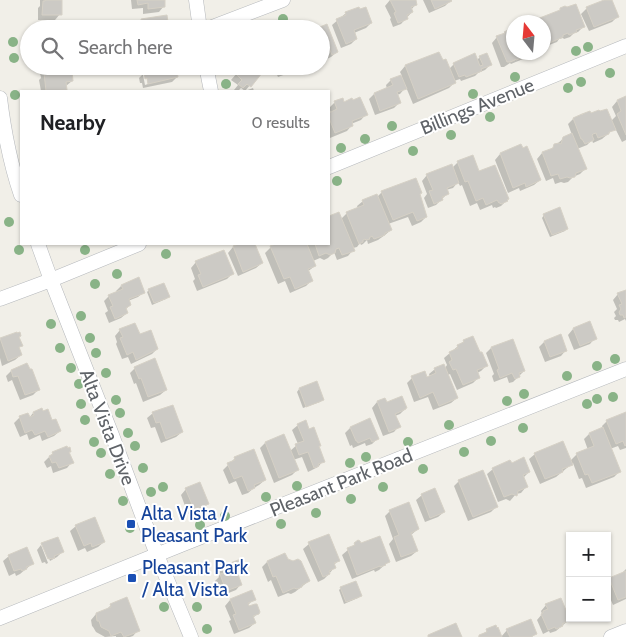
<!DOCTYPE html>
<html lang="en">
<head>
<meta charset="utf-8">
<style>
  body { margin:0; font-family:Cabin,sans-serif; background:#f6f6f6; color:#202124 }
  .controls { position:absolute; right:15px; bottom:15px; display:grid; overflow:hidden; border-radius:0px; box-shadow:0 1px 4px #0004 }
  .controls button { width:45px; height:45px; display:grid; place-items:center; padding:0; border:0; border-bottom:1px solid #e0e0e0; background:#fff; color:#202124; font:25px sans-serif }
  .compass { position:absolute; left:506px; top:15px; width:45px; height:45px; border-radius:50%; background:#fff; box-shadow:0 1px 4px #0004; rotate:344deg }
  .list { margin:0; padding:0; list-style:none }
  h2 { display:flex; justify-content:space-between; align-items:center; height:65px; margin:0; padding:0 20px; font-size:21px }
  h2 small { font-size:16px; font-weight:400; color:#757577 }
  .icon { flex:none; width:28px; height:28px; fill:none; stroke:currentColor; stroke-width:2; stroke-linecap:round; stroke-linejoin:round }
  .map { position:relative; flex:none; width:626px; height:637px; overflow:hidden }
  .search { position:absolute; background:#fff; box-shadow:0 1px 4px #0004; left:20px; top:20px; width:310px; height:55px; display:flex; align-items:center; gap:12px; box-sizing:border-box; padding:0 18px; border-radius:28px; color:#757577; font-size:19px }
  .panel { position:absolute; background:#fff; box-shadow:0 1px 4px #0004; left:20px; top:90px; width:310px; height:155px; border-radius:0px }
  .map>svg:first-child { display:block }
  .shadow { fill:#0003; fill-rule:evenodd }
  .building { fill:#cccac5; stroke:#d6d1c6 }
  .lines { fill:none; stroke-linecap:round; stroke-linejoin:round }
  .minor-casing { stroke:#b5b8bc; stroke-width:15 }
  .minor { stroke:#fff; stroke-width:14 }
  .tree { fill:#89b387 }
  .transit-dot { fill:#1a4fb4; stroke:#fff; stroke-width:2 }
  .labels { text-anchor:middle; stroke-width:4; stroke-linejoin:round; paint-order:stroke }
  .street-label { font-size:19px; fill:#5f6368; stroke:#fff }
  .transit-label { font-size:19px; fill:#164399; stroke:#fff; text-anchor:start }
</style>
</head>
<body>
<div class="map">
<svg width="626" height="637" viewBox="0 0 626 637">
  <rect width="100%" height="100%" fill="#f1efe8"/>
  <!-- shadow -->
  <path class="shadow" d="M40,0H61L60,14L55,20H38V8L40,6Z
    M131,0H164V6L159,12L143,14V8L132,9Z
    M390,0H414L416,4L411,10L412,12L401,24L393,27L390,19L391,18L385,6Z
    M423,0H450V1L445,6L429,13Z
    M608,0H611L618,16L612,22L589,31L581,14L587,8Z
    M346,13L371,23L366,28L354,33L356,39L351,44L341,48L332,25Z
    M141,20L167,29H136V26Z
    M538,20L584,26L578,32L574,33L570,37L564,39L563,38L559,39L557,42L544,47V22H535Z
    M49,23L62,29H44Z
    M326,26L337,52L331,57L327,59L325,54L321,56V29Z
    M505,33L514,52H539L526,58L525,57L523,59L511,64L510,63L504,67H501L492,43L497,37L503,35Z
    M438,53L449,69L454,64L476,61L480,57L490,65L485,70L478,73L475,76L461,81L460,79L454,81V83L449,88L413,104L406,87L400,94L396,95L399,103L394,108L375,115L369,99L374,94L387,89L386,85L391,80L402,76L400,72L405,66Z
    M46,66L72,81L66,86L64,91H41L39,80L41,78L40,72Z
    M148,66H174L177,77L172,82L143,88L142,83H140L139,78L144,73L150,72ZM143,75H146L148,84L145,85Z
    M243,66L264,69L245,91L241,88L238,91H235L234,90L238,85L231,80Z
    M273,66H301L297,70L278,77Z
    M253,88L254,91H245Z
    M626,97V140L622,142L615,128L602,139L593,143L592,140L587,145L577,149L586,168L580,174L573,177L568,182L564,183L561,182L555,184L553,178L546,181L537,159L542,153L550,150L564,138L572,135L568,124L573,119L589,112L611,121L616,116L612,107L617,101Z
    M335,102L344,103L366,114L361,120L351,124L352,125L347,131L330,138L329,136V114L331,113L329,108Z
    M520,145L540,180L534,185L520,191L519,188L508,193L495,160L500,154Z
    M458,162L479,173L506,201L501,206L496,208L495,207L493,208L492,205L480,210L477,203L470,206L462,185L460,186L458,182L453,188L446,190L448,193L436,205L428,208L424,198L427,194L422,181L427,175L452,168Z
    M382,192L419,195L426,217L421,222L412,226L408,217L388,224L391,230L385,235L378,240L368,244L367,240L363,244L361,245L360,243L357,247L353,248V250L348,256L337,260L334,252L328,258L324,260L320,258L313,261L315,266L307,272L311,281L306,286L290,293L285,281L278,284L265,253L271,247L279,244H329V217L339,213L341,219L347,213L358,209L357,206L363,201L377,197Z
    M544,215L567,228L565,231L550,237L542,218Z
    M242,244H254L262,263L256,268L238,276L228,253L233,247Z
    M196,262L232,274L227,279L197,291L193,281L195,279L191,268Z
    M121,286L144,292L138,297L128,301L130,305L125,310L127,313L121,318L109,323L105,313L108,311L104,301L109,296L117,293L116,291Z
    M149,290L168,297L166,299L152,305L147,292Z
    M626,291V321L625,319L619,322L618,320H615L614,318L616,316L614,312L617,309L613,300L618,294Z
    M589,323L595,338L590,344L574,350L568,335L573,329Z
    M120,330L139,336L157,349L152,354L131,364L128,357L122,359L116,344L117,342L115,336Z
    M560,335L566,350L561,356L545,362L539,347L544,342Z
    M18,338L21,345L18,349L21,355L15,360L2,366L0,358V340Z
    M512,340L524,371L513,382L509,383L507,377L494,382L492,376L494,374L486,353L491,348Z
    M464,341L486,366L481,371L477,373L478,378L473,383L457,390L450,374L448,375L457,398L451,403L433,410L428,397L414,402L407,383L412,378H426L430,377L429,374L435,369L445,368L447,365L444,358Z
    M135,368L166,390L160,395L143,402L136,383L134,384L130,373Z
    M11,371L39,389L33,395L20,400L12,380L8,382L6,376Z
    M316,383L323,399L320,402L303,408L297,392L299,389Z
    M385,399L386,403L405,409L400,414L395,416L399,426L394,432L383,436L372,408L377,402Z
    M42,410L60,431L54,436L42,441L40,435L29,440L27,434L20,437L14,423L20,417L29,418L33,413Z
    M153,413L182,432L176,437L161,443L155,427L151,428L147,418Z
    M626,413V448L620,450L618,446L610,449L619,472L614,477L586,488L582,478L579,479L573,463L556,477L540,484L529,459L535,454L570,461L577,454L588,450L584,439L589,434L603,429L602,426L607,421Z
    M370,420L378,438L372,444L366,446L365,443L353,448L352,445L350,446L345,433L350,428Z
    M298,425L309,430L319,446L318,447L323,461L318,467L308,472L302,457L293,460L297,470L292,475L274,483L260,448L265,443L290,451L298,444L292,430Z
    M70,451L68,453L72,462L67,468L53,473L51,466L47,468L44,462L53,453Z
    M235,458L265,480L259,485L254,488L248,493L242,495L236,481L229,484L223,470Z
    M493,469L529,472L524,477L526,487L521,493L516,494L510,501L506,499L498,502L487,474Z
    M459,481L496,507L491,512L468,521L454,486Z
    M186,489L208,504L202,509L188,514L181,495Z
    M422,495L444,512L438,517L425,522L416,500Z
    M390,511L418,529L411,535L417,551L411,556L396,562L389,544L393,539L385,516Z
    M76,526L104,542L98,547L87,552L85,548L78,551L70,531Z
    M356,543L389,561L379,570L375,572L374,570L352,579L342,555Z
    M42,544L62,552L57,557L50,561L44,545H41Z
    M309,544L338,561L334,565V568L329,574L324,579L318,582L303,549Z
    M41,545L48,563L46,564L45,562L42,563L37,550Z
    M285,555L287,560L309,581L295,592L291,594L288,593L278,597L271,580L268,582L262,567L267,562Z
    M9,556L32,564L20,574L16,576L15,573L9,576L3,561Z
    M242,566L236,572L241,584L236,590L221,596L215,581L219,577L217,573L223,567Z
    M626,569V599L613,605L607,591V581L610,579L622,573Z
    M341,588L360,596L358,598L344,604L339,590Z
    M251,592L254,599L248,605L258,613L253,618L255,623L249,628L234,634L229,621L231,620L225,606L230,600Z
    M111,605L138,630L133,636L130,637H116V636L105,637L96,632L93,627L92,626L91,620L96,614L106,610Z
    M546,605L569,620L556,631L550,633L549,631L543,634L537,620L542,614L541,611Z
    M507,630L536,633L532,637H478L487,631L501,637Z"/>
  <!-- building -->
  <path class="building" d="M45,0H62V15H42L43,1H45Z
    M137,0H165V7L148,9V3L138,5Z
    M390,0H416L417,5L411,7L413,12L407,15L408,19L398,23L394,13L396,12Z
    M431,0H451L452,1L435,9Z
    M604,0H612L619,17L594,27L586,7Z
    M576,4L585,27L576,30L577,32L569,35L568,33L563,35V37L547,44L544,35V22H539L537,19L560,10V8L565,6L567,7Z
    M359,7L360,9L366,7L372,23L354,30L357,39L346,44L336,19L346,15L345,12Z
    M167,15L169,29H142L141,19Z
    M63,21V29H49V22Z
    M327,24L338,52L332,55L330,50L321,53V29H315Z
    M514,29V52H530V54L524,56V57L516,60L515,59V60L510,62H507L496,36L505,33L504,32L508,30V31Z
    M439,52L443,60L446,59L456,83L418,99L405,65Z
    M475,53L480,66L483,65L479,56L487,53L492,65L481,69L482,71L466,77L465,75L459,77L453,63Z
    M45,66H71L73,71H72L73,81L66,82L67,90L46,91L44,73H46Z
    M154,66H176L178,77L148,84L147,78L145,79L144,72L156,69Z
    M242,66H263L266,68L251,87L247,84L243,88L238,84L242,80L236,74Z
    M281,66H300L284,73Z
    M401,75L407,89L397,92L401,103L380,111L374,93L393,85L390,79Z
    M626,96V135L617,114L621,111L617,100Z
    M360,97L368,115L352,121L353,126L335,133L329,118V113L337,109L334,101L343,98L344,102L352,98L353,100Z
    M607,109L616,130L609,132V134L598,138L596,133L593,134L592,135L594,140L585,144L582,139H581L573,118L582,114L583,115L582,114L590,111L591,113L599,110L600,111Z
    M572,133L587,169L576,173L575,177L570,178L567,177L560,179L558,174L551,176L542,152L553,148L554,144L559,143L561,144L563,137Z
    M521,144L523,148L527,146L541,180L526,187L525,183L513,188L500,153Z
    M473,155L479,171L495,165L509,199L507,200L508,201L501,204L500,203H499L497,200L486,205L483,198L476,201L468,181L465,182L457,161Z
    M452,164L459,183L447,188L449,194L442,197L443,200L434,204L429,191L433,190L426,174Z
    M416,178L422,193L420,194L427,217L417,221L413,212L393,220L381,191Z
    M377,194L392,230L385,233V235L374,239L372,236L369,238L370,239L366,240L365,239L363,240V242L359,244L346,212L364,205L362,200Z
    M560,207L568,229L552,235L543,214Z
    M339,212L355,251L342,255L339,248L336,249L335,253L330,255L326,253L319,256L315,244H329V216Z
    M239,244H255L263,263L243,272L233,246Z
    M276,244H307L316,266L308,269L313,281L295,289L290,277L284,279L270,246Z
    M224,250L234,274L203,287L198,275L201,274L195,261Z
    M139,277L145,293L129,299L131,305L126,308L128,313L115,319L110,307L113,306L108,295L123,289L121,285Z
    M164,283L170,297L154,303L148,289Z
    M626,290V317L624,318L623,315H620L619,312L621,309L619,305L622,304L617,293Z
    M590,321L597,339L580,346L573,328Z
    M135,323L140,334L151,330L158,349L136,360L133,352L127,355L120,338L123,337L119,329Z
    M17,332V333L20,332L21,336L19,337L23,346L19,347L22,355L8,361L0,338Z
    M561,334L567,351L550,357L544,341Z
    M473,336L480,352H482L488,366L477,370L480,378L463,385L456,369L453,370L449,362L452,360L449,352L458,348L457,345L464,342L463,340Z
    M513,339L525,371L519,373L520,377L515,379L512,373L500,378L497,370L499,369L491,347Z
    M155,358L167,390L148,397L141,378L139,379L134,367Z
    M27,363L30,369H32L40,390L25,395L18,376L13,377L11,370Z
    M444,364L458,398L439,406L433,392L420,398L411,376L425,371L427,377L436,373L434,368Z
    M317,381L324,400L306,407L299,388Z
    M402,396L407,408H406V409L395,414L401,427L389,432L377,401L385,398L387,402Z
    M173,405L183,432L166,439L160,422L156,423L152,412Z
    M42,408L43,411L48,409L52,420L56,419L61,431L48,437L45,431L35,435L32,430L25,433L19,416L28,413L30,417L34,415L33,412Z
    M626,412V445L625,446L623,441L616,444L606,420Z
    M370,418L379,439L372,442L370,438L358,443L357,441H356L350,427Z
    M306,420L309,429L314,427L321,446H319L325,462L318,464L319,466L314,468L308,452L299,455L295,444L304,441L297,424Z
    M603,427L621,472L592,483L588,474L585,475L576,453L594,446L589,433Z
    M284,434L299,470L279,478L265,442Z
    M563,441L573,465L562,469L563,472L545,479L534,453Z
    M67,446L68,448L70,447L71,452H69L74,463L59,468L56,462L52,463L49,456L53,454L52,452Z
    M254,449L266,480L254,485L255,488L248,491L242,476L234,479L227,463L235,460L234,457Z
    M524,457L530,472L523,475L528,487L518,491L517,496L512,494L504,497L492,468L510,460L512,463Z
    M483,470L498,507L473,517L458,480Z
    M200,482L209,504L194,509L185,488Z
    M435,488L445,512L430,518L421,494Z
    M409,502L419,529L411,533L418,551L401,557L394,537L399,535L389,510Z
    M95,517L105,542L92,547L91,543L84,546L75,525Z
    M329,534L340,561L334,563L336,568L329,571L330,574L323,577L308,542Z
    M380,536L390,562L385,564L386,565L380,567V566L357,575L347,548L355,545L354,543L358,540L360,541L361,543Z
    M58,537L64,552L54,556L55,558L51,559L50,558L48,559L41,543Z
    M27,547L34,564L26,567L27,569L22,571L21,569L14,571L8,555Z
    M285,553L288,559L293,561L298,559L301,561L310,581L302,585V587L297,589L294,588L283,593L276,576L273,577L267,561Z
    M241,559L244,566L236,569L242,585L226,591L220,574L224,573L222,566Z
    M626,571V597L618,600L609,578Z
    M356,581L362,596L346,602L340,587Z
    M252,590L256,600L248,603L249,606L255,604H257L260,612L259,614L253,616L256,623L239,630L233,615L236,614L230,599Z
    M127,597L140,631L124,637L121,632L111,636L109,631L101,627L99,621H97L96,613L111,607L110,604Z
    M561,598L570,620L562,624L563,626L556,629L555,627L548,630L541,614L543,613V611L548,609L545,604Z
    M531,619L537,634L530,637H510L506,629Z
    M456,623L462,637H428V635Z
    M496,625L497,628L498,627L502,637H479V635L487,632L486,629Z"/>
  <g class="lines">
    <!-- minor casing -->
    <g class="minor-casing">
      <path id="minor" d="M196,0L200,29
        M207,29L283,0
        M206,66L211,91
        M0,98C4,131 10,163 21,195
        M329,167L626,46
        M38,244L51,280L112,435L157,555L191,637
        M0,299L51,280L139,244
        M0,618L181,545L626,369
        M611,637L626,631"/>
    </g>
    <!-- minor -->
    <use href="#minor" class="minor"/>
  </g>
  <!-- trees -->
  <g class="tree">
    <circle cx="283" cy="19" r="5"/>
    <circle cx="13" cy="42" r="5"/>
    <circle cx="588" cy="47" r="5"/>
    <circle cx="576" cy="51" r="5"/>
    <circle cx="14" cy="58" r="5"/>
    <circle cx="610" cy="73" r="5"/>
    <circle cx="515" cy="77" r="5"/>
    <circle cx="581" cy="82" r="5"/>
    <circle cx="226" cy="84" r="5"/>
    <circle cx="568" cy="88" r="5"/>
    <circle cx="473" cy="94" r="5"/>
    <circle cx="15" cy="95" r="5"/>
    <circle cx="490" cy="117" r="5"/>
    <circle cx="392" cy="126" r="5"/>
    <circle cx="451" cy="135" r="5"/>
    <circle cx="365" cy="139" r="5"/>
    <circle cx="341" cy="148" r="5"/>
    <circle cx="413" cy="151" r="5"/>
    <circle cx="337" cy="181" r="5"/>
    <circle cx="9" cy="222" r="5"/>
    <circle cx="19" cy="250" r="5"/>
    <circle cx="85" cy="250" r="5"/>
    <circle cx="166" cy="254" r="5"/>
    <circle cx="117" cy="274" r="5"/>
    <circle cx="95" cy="284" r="5"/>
    <circle cx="81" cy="316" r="5"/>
    <circle cx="51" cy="324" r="5"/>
    <circle cx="90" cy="338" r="5"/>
    <circle cx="60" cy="348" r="5"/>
    <circle cx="96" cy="353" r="5"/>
    <circle cx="615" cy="359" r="5"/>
    <circle cx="597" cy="366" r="5"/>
    <circle cx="71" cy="368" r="5"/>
    <circle cx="106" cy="373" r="5"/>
    <circle cx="567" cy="376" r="5"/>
    <circle cx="79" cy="384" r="5"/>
    <circle cx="524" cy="394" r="5"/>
    <circle cx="613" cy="397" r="5"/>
    <circle cx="597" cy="399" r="5"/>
    <circle cx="116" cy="400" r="5"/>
    <circle cx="507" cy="401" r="5"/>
    <circle cx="81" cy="404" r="5"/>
    <circle cx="587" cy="404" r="5"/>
    <circle cx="120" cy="413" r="5"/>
    <circle cx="85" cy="420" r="5"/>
    <circle cx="449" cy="425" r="5"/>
    <circle cx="523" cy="428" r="5"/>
    <circle cx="128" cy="433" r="5"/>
    <circle cx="491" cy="441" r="5"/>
    <circle cx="94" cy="442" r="5"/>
    <circle cx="408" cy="442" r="5"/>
    <circle cx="135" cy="446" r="5"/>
    <circle cx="464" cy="452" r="5"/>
    <circle cx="101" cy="453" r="5"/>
    <circle cx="366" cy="457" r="5"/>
    <circle cx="350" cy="463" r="5"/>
    <circle cx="143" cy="468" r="5"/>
    <circle cx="423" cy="469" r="5"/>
    <circle cx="110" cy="474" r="5"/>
    <circle cx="297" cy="486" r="5"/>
    <circle cx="163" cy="487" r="5"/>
    <circle cx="383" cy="487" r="5"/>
    <circle cx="151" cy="492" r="5"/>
    <circle cx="266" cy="497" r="5"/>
    <circle cx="351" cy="499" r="5"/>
    <circle cx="123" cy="501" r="5"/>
    <circle cx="316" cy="513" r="5"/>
    <circle cx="160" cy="514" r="5"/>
    <circle cx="225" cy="516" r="5"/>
    <circle cx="281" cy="524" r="5"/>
    <circle cx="200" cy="525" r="5"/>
    <circle cx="130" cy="528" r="5"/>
    <circle cx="164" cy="607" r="5"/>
    <circle cx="197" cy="607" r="5"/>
    <circle cx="207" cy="629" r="5"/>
  </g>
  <!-- markers -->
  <g class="transit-dot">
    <rect x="126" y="519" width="10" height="10" rx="2.5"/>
    <rect x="127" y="573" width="10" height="10" rx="2.5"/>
  </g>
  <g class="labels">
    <!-- street labels -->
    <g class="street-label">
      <text transform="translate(477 106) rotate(-22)" y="7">Billings Avenue</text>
      <text transform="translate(108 427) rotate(69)" y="7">Alta Vista Drive</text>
      <text transform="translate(341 482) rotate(-22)" y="7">Pleasant Park Road</text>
    </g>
    <!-- transit labels -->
    <g class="transit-label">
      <text x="141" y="520">Alta Vista /<tspan x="141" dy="22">Pleasant Park</tspan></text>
      <text x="142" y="574">Pleasant Park<tspan x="142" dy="22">/ Alta Vista</tspan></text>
    </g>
  </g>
</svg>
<div class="controls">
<button>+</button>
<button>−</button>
</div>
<svg class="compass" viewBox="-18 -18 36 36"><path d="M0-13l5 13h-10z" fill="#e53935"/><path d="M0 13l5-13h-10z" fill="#757577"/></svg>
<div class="search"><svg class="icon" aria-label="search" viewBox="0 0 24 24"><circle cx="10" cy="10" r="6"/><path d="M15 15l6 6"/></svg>Search here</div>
<section class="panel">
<h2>Nearby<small>0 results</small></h2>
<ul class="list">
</ul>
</section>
</div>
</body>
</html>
